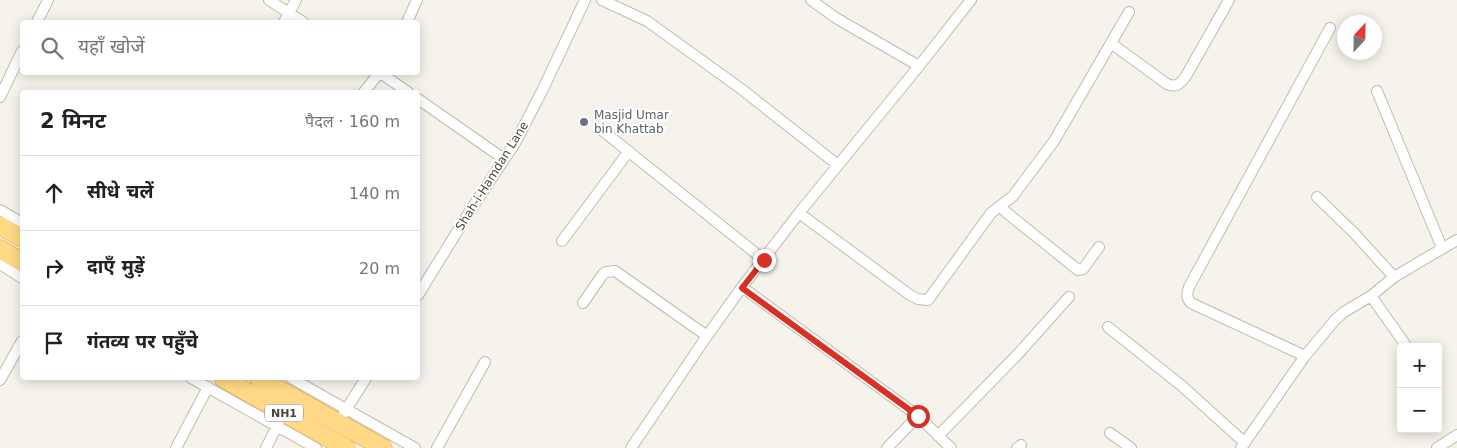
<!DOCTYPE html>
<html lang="hi">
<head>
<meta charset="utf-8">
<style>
  body { margin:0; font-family:"DejaVu Sans","Noto Sans Devanagari",sans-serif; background:#f2f2f2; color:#202124 }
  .controls { position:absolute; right:15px; bottom:15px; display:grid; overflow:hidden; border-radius:5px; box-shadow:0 2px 12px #0003 }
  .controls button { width:45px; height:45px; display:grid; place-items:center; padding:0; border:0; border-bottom:1px solid #e0e0e0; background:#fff; color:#202124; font:25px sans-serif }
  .compass { position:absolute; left:1337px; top:15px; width:45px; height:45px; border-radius:50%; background:#fff; box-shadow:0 2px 12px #0003; rotate:22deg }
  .stop { position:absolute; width:15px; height:15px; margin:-11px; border:4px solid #d93025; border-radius:50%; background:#fff }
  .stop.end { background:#d93025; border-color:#fff; box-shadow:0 1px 5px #0008 }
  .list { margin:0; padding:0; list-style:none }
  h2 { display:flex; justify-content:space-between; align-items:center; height:65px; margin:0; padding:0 20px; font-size:21px }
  h2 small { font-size:16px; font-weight:400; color:#757577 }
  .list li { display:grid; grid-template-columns:32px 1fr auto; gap:15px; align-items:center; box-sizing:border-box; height:75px; padding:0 20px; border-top:1px solid #e0e0e0 }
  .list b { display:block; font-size:19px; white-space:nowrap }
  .list em { font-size:16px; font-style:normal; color:#757577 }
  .icon { flex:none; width:28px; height:28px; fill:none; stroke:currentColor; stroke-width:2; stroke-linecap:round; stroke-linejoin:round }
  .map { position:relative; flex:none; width:1457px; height:448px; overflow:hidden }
  .search { position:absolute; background:#fff; box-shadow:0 2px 12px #0003; left:20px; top:20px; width:400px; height:55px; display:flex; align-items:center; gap:12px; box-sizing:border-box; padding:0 18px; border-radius:5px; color:#757577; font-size:19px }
  .panel { position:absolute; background:#fff; box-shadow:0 2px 12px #0003; left:20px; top:90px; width:400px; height:290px; border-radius:5px }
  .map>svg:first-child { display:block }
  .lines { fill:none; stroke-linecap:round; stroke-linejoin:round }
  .minor-casing { stroke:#c2bbae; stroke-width:12 }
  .trunk-casing { stroke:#e0a43c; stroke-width:19 }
  .minor { stroke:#fff; stroke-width:10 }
  .trunk { stroke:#ffd985; stroke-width:18 }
  .route { stroke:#d93025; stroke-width:6 }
  .worship-dot { fill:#6b7280; stroke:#fff; stroke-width:2 }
  .labels { text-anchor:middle; stroke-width:4; stroke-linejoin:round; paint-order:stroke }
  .shield { fill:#fff; stroke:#817c74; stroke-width:1 }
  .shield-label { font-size:11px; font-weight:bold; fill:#4b4439 }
  .worship-label { font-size:12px; fill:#5b616d; stroke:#fff; text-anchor:start }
  .street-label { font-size:12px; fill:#4b4439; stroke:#fff }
</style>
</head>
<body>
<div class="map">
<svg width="1457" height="448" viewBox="0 0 1457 448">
  <rect width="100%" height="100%" fill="#f6f3ec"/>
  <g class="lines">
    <!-- minor casing -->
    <g class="minor-casing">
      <path id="minor" d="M269,0L303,22
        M602,0L647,21L740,88L838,165
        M811,0L836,18L919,66
        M37,22L48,0
        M284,22L296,0
        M407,22L417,0
        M1112,44L1167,84C1176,88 1180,84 1186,76L1229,0
        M379,72L408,92
        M1377,91L1442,248
        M364,92L379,73
        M0,97L22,51
        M418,99L504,159
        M603,131L764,260
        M1317,197L1355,234L1394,277
        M1000,206L1007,213L1078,270L1083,269L1099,247
        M0,210L22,223
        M799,213L910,295L918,299L928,300L991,213L1013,196L1054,141L1129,12
        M562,241L629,151
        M0,264L22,278
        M742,287L918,416L951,448
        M418,295L470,211L515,143L542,91L585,0
        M1371,296L1407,347
        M583,303L603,274L606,272L615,271L707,336
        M1108,327L1182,386L1245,443
        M1305,356L1191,303C1186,298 1187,293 1189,287L1330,28
        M191,378L316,448
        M291,378L415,448
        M0,380L22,341
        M344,413L366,378
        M1110,433L1131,448
        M938,436L1018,354L1069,297
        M176,448L208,387
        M266,448L279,422
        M437,448L485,362
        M631,448L707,336L742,287L799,213L919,66L971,0
        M887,448L918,416
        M1017,448L1021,445
        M1241,448L1305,356L1335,320L1344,312L1371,296L1394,277L1457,240
        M1437,448L1457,435"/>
    </g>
    <!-- trunk casing -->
    <g class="trunk-casing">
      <path id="trunk" d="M0,226L22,238
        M0,249L22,262
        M223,378L346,448
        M259,378L383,448"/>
    </g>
    <!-- minor -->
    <use href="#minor" class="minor"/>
    <!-- trunk -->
    <use href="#trunk" class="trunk"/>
  </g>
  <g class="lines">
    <!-- route -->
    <path class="route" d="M764,260L742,288L918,416"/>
  </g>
  <!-- markers -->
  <circle class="worship-dot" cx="584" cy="122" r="5"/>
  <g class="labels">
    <!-- shield labels -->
    <rect class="shield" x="265" y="404.5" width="38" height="17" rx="4"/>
    <g class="shield-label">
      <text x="284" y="417">NH1</text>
    </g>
    <!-- worship labels -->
    <g class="worship-label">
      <text x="594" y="119">Masjid Umar<tspan x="594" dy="14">bin Khattab</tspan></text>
    </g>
    <!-- street labels -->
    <g class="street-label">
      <text transform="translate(492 176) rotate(-58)" y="4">Shah-i-Hamdan Lane</text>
    </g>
  </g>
</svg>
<div class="controls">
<button>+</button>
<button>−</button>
</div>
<svg class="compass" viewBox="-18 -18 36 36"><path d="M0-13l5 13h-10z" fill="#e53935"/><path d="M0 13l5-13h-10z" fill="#757577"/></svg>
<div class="stop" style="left:918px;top:416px"></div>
<div class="stop end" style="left:764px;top:260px"></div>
<div class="search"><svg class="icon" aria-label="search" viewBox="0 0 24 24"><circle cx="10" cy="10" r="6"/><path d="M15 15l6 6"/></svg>यहाँ खोजें</div>
<section class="panel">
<h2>2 मिनट<small>पैदल · 160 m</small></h2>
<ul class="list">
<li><svg class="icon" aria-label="ahead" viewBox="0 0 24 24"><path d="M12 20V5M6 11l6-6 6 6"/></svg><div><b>सीधे चलें</b></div><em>140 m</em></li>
<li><svg class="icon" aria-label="right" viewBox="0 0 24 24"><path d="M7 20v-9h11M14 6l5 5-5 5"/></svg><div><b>दाएँ मुड़ें</b></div><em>20 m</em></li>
<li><svg class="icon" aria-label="arrive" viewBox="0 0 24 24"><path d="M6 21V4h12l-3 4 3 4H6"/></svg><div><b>गंतव्य पर पहुँचे</b></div></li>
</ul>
</section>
</div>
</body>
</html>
